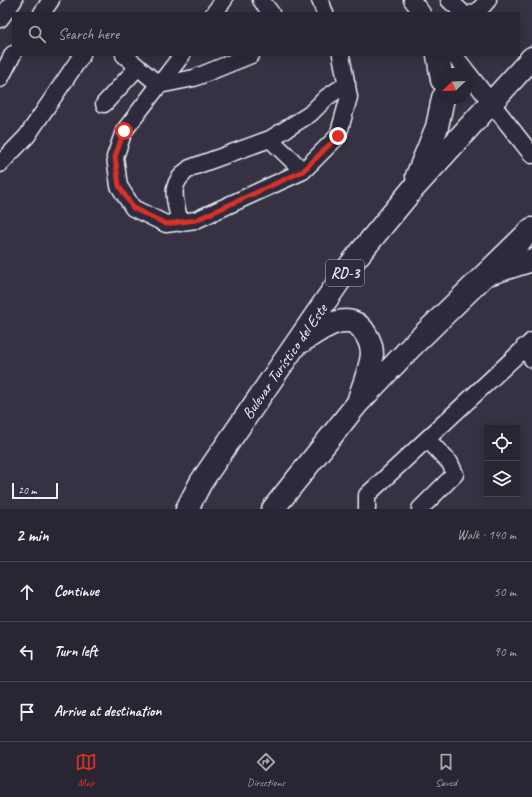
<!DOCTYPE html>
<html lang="en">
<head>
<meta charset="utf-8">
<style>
  body { margin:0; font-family:Caveat,sans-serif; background:#302e3b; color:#f1f3f6 }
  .controls { position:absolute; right:12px; bottom:12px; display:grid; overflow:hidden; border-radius:0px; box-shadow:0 2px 10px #0003 }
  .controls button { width:36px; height:36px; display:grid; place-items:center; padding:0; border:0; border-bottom:1px solid #44434e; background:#282633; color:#f1f3f6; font:20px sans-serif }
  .compass { position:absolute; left:436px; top:68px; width:36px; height:36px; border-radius:50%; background:#282633; box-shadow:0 2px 10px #0003; rotate:247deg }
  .scale { position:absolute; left:12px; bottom:10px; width:46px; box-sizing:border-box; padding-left:4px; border:2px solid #e8f1f8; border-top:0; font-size:11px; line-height:14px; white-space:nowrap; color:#e8f1f8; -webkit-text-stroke:3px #2f2a3d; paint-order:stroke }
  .stop { position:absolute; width:12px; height:12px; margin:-9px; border:3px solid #d93025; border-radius:50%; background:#fff }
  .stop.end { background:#d93025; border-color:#fff; box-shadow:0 1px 4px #0008 }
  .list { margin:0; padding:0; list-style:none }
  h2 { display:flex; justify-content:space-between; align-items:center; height:52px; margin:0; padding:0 16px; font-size:17px }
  h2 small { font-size:13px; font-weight:400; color:#a5a5ac }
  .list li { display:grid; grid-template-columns:26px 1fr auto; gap:12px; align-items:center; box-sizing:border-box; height:60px; padding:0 16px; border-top:1px solid #44434e }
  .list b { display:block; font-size:15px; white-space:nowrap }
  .list em { font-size:13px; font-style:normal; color:#a5a5ac }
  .icon { flex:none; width:22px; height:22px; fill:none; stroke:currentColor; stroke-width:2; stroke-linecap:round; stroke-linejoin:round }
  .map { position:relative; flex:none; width:532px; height:509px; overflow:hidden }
  .search { position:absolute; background:#282633; box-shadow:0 2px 10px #0003; left:12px; right:12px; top:12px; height:44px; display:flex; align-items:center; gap:10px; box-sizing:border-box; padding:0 14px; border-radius:0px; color:#a5a5ac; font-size:15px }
  .sheet { height:232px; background:#282633 }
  nav { display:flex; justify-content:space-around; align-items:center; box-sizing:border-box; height:56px; border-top:1px solid #44434e; background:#282633; font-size:11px; color:#a5a5ac }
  nav a { display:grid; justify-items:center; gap:2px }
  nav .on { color:#d93025 }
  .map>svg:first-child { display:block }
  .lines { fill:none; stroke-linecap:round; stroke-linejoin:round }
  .minor-casing { stroke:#e8f1f8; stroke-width:19 }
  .highway-casing { stroke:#e8f1f8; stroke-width:25 }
  .minor { stroke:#2f2a3d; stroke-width:16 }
  .highway { stroke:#2f2a3d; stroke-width:22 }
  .route { stroke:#d93025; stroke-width:5 }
  .labels { text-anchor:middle; stroke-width:3.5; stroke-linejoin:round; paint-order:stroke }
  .shield { fill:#2f2a3d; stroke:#b0b5c0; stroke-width:1 }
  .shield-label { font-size:15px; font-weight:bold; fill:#e8f1f8 }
  .street-label { font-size:16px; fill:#e8f1f8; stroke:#2f2a3d }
</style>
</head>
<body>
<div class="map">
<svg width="532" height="509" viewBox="0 0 532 509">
  <rect width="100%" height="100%" fill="#363244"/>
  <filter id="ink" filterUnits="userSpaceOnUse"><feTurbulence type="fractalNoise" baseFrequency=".025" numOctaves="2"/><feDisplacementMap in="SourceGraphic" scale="8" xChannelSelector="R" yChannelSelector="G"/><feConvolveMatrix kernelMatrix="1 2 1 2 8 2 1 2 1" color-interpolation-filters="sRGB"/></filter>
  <g filter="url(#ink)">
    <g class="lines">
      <!-- minor casing -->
      <g class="minor-casing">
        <path id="minor" d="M261,0L271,13
          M320,0L325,13
          M412,0L422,13
          M449,0L463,13
          M42,13L51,0
          M214,13L224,0
          M473,13L478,11L488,0
          M0,19L14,0
          M124,55L159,85L194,78L251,55
          M182,55L124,131L115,157L119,186L133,208L166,224L196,220L303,171L338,136L349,97L341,55
          M454,55L532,155
          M0,79L13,54
          M104,104L138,67
          M270,139L303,171
          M0,164L27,136L82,55
          M180,223C175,198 167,185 190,168L270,139L310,114L327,97L347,84
          M524,347L532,359
          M367,509V495L532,341
          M420,509L455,474L450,463L427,439"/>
      </g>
      <!-- highway casing -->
      <g class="highway-casing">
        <path id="highway" d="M438,55L442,80
          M417,176L437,127L443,98
          M491,273L532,260
          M301,342C318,331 349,306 365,333C369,339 372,346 372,354C371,368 363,385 359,399
          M187,509L201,482L351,264L412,190L532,58
          M273,509L357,404L412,346L532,229"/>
      </g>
      <!-- minor -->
      <use href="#minor" class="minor"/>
      <!-- highway -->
      <use href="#highway" class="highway"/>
    </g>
  </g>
  <g class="lines" filter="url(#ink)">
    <!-- route -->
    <path class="route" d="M124,131L115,157L119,186L133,208L166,224L196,220L303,171L338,136"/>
  </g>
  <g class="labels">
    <!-- shield labels -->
    <rect class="shield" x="326" y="260" width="38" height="26" rx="3"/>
    <g class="shield-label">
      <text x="345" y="278">RD-3</text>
    </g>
    <!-- street labels -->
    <g class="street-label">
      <text transform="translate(284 361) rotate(-55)" y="6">Bulevar Turístico del Este</text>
    </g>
  </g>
</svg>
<div class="controls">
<button><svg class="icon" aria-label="locate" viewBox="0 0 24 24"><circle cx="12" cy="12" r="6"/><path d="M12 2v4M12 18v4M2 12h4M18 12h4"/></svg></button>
<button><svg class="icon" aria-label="layers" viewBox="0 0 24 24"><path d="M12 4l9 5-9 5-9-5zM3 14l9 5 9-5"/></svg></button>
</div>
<svg class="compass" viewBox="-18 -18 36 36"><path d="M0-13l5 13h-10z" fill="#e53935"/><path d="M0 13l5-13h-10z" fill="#a5a5ac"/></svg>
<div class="scale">20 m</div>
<div class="stop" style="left:124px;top:131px"></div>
<div class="stop end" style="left:338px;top:136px"></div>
<div class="search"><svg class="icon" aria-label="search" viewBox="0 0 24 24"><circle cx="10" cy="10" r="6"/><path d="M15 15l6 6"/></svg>Search here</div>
</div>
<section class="sheet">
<h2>2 min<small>Walk · 140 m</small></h2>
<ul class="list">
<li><svg class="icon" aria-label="ahead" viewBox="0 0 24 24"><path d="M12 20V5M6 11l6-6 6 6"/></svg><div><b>Continue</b></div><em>50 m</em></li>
<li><svg class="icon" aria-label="left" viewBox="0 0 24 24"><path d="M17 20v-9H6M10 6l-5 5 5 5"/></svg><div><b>Turn left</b></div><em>90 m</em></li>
<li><svg class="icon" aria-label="arrive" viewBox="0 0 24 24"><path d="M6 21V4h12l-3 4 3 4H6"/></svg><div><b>Arrive at destination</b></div></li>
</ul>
</section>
<nav>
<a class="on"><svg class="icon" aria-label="map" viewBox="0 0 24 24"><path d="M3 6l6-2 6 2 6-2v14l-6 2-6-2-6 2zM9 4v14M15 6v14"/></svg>Map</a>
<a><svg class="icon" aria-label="directions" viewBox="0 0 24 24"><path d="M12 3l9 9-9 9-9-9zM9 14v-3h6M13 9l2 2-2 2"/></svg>Directions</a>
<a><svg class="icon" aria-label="saved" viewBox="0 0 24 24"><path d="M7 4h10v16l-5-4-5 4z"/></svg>Saved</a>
</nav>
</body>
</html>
